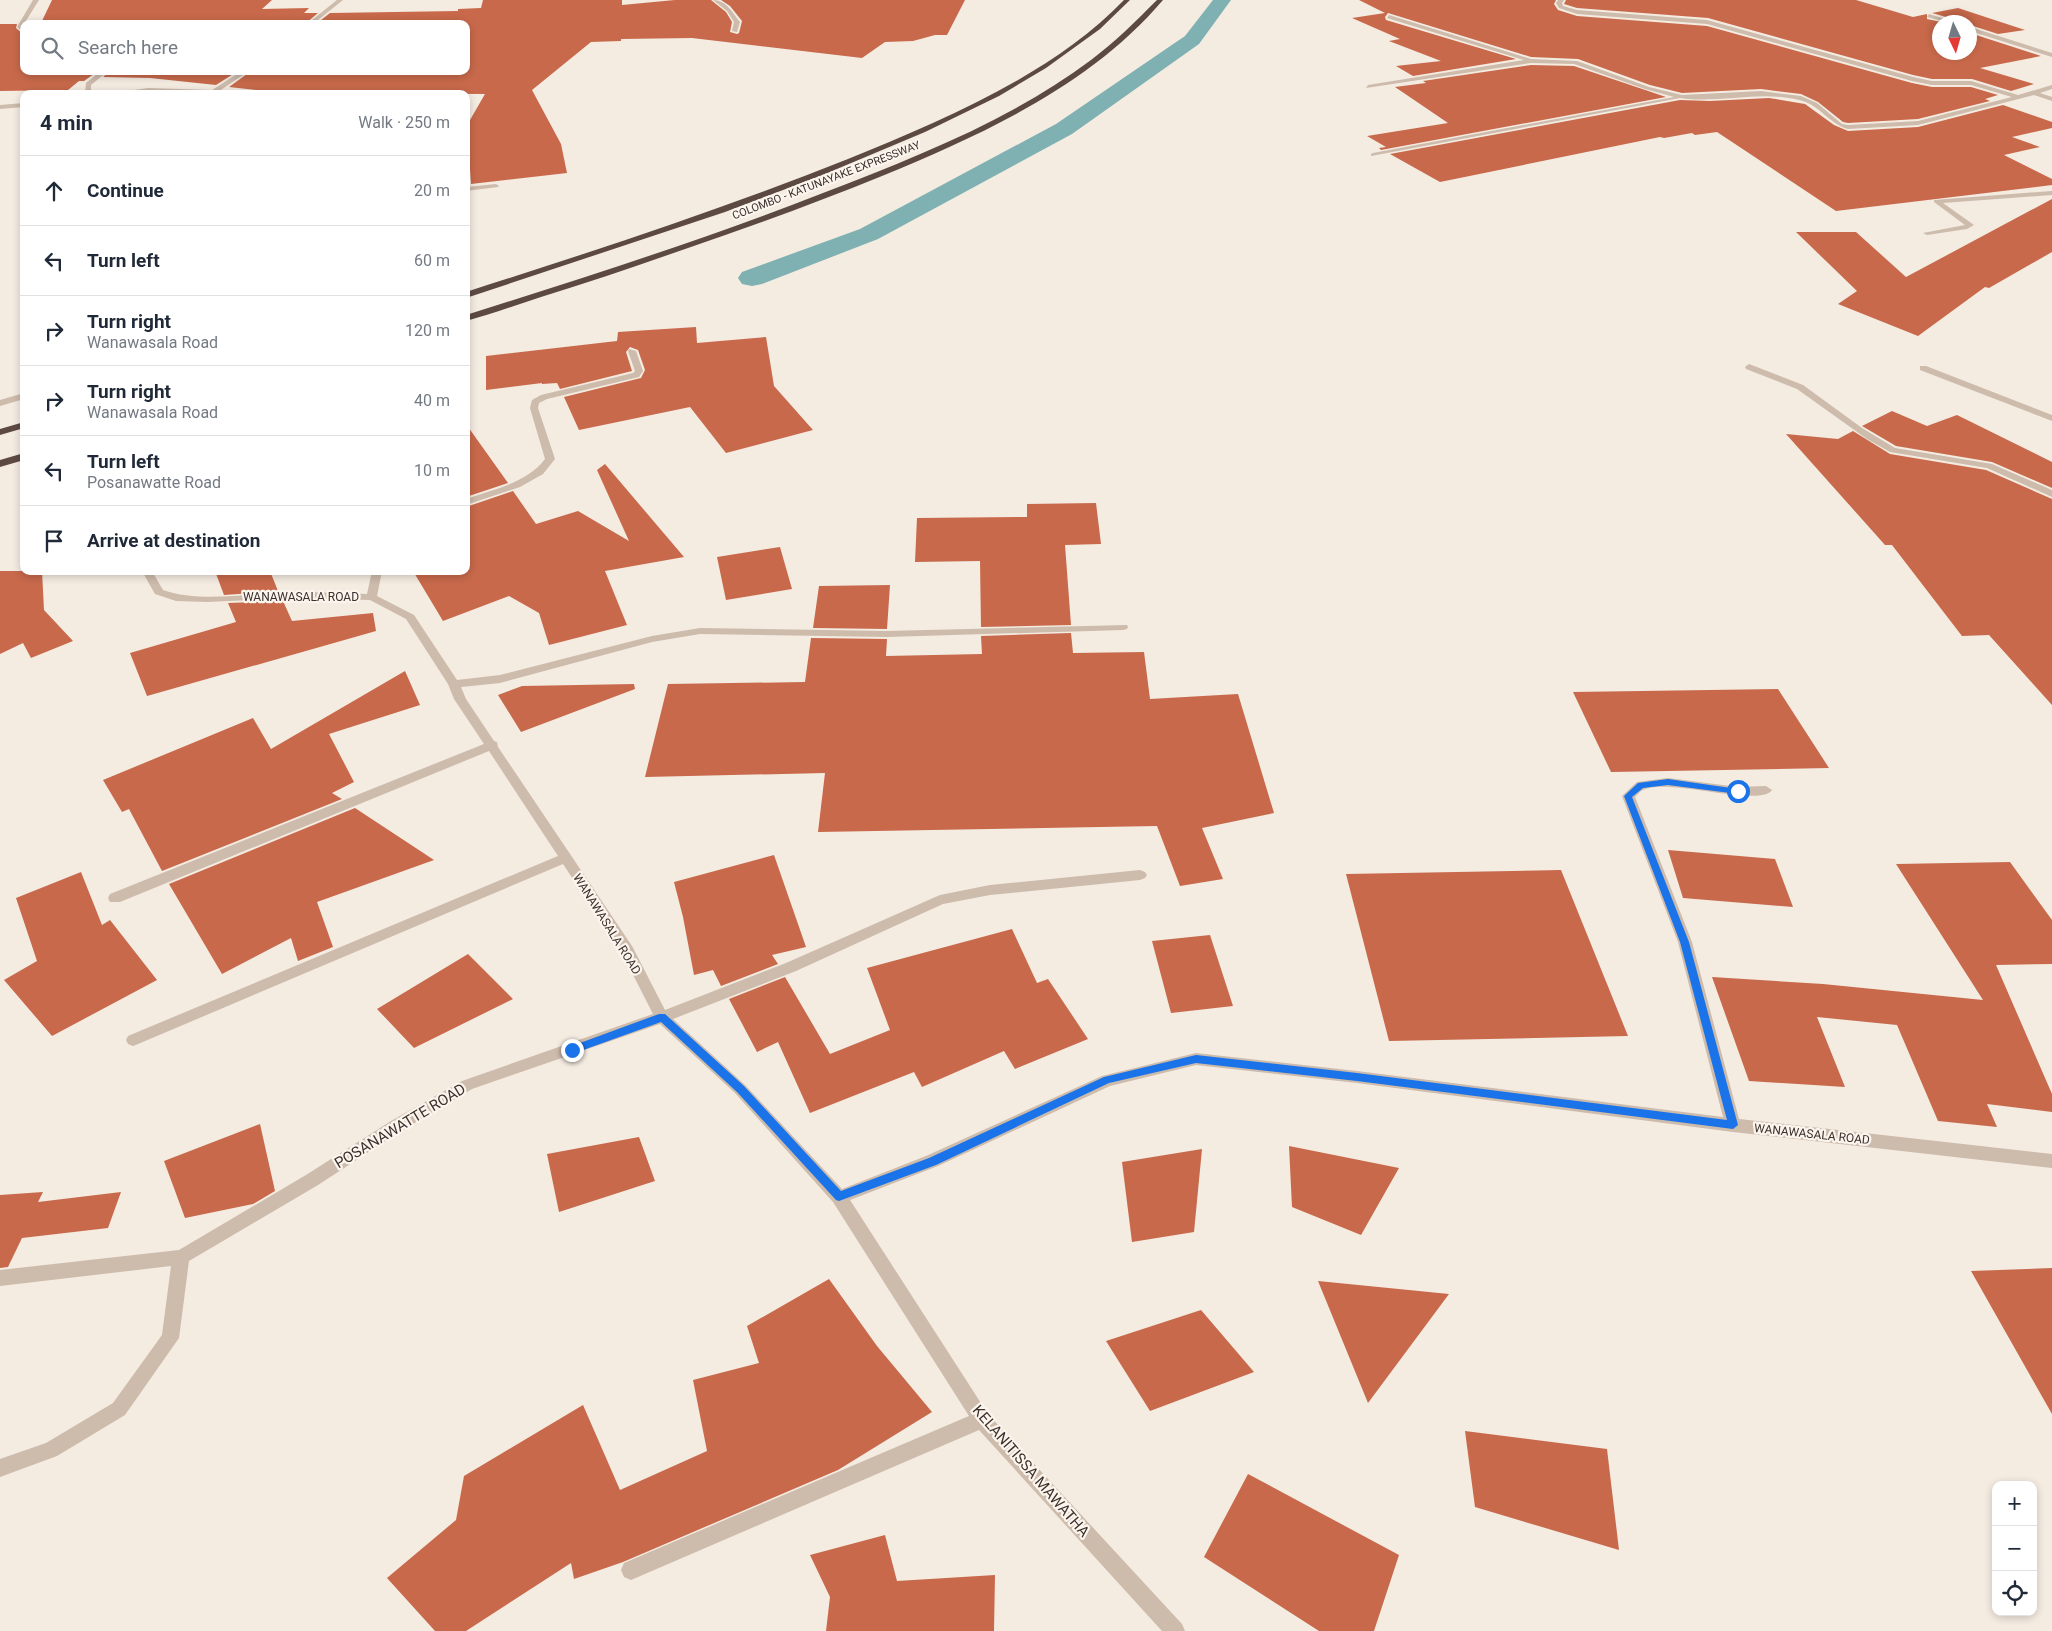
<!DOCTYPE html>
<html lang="en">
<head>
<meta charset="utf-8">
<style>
  body { margin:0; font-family:Roboto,sans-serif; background:#f2f2f3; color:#1f2937 }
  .controls { position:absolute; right:15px; bottom:15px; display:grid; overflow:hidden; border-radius:10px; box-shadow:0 2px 8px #0003 }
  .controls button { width:45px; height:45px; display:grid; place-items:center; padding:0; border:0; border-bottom:1px solid #e0e1e3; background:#fff; color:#1f2937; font:25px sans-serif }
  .compass { position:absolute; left:1932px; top:15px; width:45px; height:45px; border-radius:50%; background:#fff; box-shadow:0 2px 8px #0003; rotate:175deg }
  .stop { position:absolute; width:15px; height:15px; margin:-11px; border:4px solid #1a73e8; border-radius:50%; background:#fff }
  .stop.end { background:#1a73e8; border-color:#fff; box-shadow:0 1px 5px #0008 }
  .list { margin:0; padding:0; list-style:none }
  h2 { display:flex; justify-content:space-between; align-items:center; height:65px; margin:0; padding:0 20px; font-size:21px }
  h2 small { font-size:16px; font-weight:400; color:#747a83 }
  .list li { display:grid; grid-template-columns:32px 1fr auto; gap:15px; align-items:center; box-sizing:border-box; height:70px; padding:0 20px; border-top:1px solid #e0e1e3 }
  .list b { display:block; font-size:19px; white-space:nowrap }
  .list p { margin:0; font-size:16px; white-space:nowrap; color:#747a83 }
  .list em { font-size:16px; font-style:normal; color:#747a83 }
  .icon { flex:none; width:28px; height:28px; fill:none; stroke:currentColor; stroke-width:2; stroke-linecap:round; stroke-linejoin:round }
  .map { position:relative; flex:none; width:2052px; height:1631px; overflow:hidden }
  .search { position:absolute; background:#fff; box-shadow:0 2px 8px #0003; left:20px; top:20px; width:450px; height:55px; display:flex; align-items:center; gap:12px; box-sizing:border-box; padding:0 18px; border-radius:10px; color:#747a83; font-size:19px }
  .panel { position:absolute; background:#fff; box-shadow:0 2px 8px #0003; left:20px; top:90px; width:450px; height:485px; border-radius:10px }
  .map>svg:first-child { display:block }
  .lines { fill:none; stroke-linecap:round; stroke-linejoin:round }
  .canal { fill:#7fb0b2; fill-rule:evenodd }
  .building { fill:#c8694b }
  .street { fill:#cdbbac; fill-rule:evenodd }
  .highway { fill:#5c4a42; fill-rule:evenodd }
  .route { fill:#1a73e8 }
  .labels { text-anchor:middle; stroke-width:4.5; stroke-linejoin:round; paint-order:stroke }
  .far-street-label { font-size:11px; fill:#3b302b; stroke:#fbf5ee }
  .street-label { font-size:12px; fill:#3b302b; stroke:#fbf5ee }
  .near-street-label { font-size:15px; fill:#3b302b; stroke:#fbf5ee }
</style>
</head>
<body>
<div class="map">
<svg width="2052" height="1631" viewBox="0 0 2052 1631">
  <rect width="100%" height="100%" fill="#f4ebe1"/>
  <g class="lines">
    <!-- canal -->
    <path class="canal" d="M1213,0H1231L1199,44L1072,134L878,239L762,284L752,286L742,284L738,278L742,272L860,229L1056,124L1185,36Z"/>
  </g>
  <!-- building -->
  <path class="building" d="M52,0H272L262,9L309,8L304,13H318L305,24H26L41,23Z
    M483,0H622V5L675,0H711L726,12L732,22L730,32L737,34L739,33L742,21L730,6L721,0H965L947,35H935L913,41L885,42L862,58L692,38L621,39V41L591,42L532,90L561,144L567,173L471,184L469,155H466V127L485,94L282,93L229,87L251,71H466V24H316L330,13L458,11V9L481,8Z
    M1359,0H1556L1554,4L1558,10L1577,16L1707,26L1912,83L1932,87H1971L1998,95L1985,99L1990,101L1918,119L1848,123L1843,122L1818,102L1801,94L1761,89L1682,93L1650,85L1578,59L1531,57L1388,13L1385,17L1386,20L1516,59L1413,76L1396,66L1441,61L1389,41L1400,39L1352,18L1385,13Z
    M1566,0H1856L1913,17L1927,14V19L1941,22L1940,52H1970V33L2041,56L1980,68L2034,84L2011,91L1972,79H1932L1913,75L1708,18L1577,8L1564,4Z
    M1958,8L2025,30L1998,34L1970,25V22H1955L1953,19L1932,13Z
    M0,24H17L16,28L24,35V71H98L84,81H79L68,90L0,91Z
    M1531,65L1574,66L1666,97L1381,150L1379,148L1386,147L1367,136L1448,123L1395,87L1426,83L1423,81Z
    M110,71H238L216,85L150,78L103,77Z
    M1769,98L1805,104L1834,125L1848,131L1918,127L2003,105L2052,122V128L2012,137L2040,147L2004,155L2052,179V185L1836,211L1717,132L1695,135L1692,133L1664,138L1660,137L1440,182L1390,154L1680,100L1710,101Z
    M2052,199V252L1989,288L1985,287L1918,336L1838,304L1857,291L1796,232H1856L1906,277Z
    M696,327L697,343L766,337L774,386L813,430L726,453L690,407L579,430L564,397L641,378L645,370L638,350L630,347L626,352L632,371L560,389L557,383L542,384V383L486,390V356L617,341L618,332Z
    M1892,411L1927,426L1957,415L2052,462V488L1992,462L1896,446L1862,426Z
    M466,424L508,483L466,497Z
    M1853,431L1890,454L1986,470L2052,499V705L1989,635L1962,636L1892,545H1885L1786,434L1838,439Z
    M605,464L684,557L605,571L627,625L549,645L539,613L509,596L443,621L413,571H466V507L513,491L536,524L578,511L629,541L597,470Z
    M1096,503L1101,544L1065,545L1071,625L981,627L980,561L915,562L917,518L1027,517V504Z
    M780,547L792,589L726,600L717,557Z
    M0,571H42L44,610L73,641L31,658L23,643L0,654Z
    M215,571H270L278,591L224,595Z
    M890,585L887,629L813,628L819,586Z
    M283,601L292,621L373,613L376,631L147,696L130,653L236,622L228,603Z
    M1071,633L1073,653L1144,652L1150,699L1238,694L1274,813L1202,828L1223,879L1180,886L1157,826L818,832L825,773L645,777L668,684L805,682L811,638L887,639L886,656L982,654L981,636Z
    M405,671L420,705L329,734L354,782L332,793L342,799L162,871L129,809L122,812L103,780L253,718L271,749Z
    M634,684L635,689L521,732L498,695L522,686Z
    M1778,689L1829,768L1611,772L1573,692Z
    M355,808L434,860L317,902L333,947L298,961L291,938L222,974L169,884Z
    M1668,850L1775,859L1793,907L1683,898Z
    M774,855L806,947L772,955L778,964L721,986L713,970L694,975L683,917L674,882Z
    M2010,862L2052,920V964L1996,965L2052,1094V1112L1987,1104L1997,1127L1938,1121L1897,1025L1817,1017L1845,1087L1749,1081L1712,977L1823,984L1983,1000L1896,864Z
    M1561,870L1628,1036L1389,1041L1346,874Z
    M81,872L102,925L110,920L157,980L52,1036L4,980L37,961L16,898Z
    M1012,929L1037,983L1048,979L1088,1039L1015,1069L1004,1051L922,1087L914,1072L810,1113L778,1042L757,1052L729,999L785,977L830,1054L890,1030L867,968Z
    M1210,935L1233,1006L1171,1013L1152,941Z
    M468,954L513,999L414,1048L377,1009Z
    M260,1124L275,1191L253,1204L185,1218L164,1161Z
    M639,1137L655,1181L559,1212L547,1154Z
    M1289,1146L1399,1168L1361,1235L1292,1207Z
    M1202,1149L1194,1232L1132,1242L1122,1162Z
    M43,1192L38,1202L121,1192L108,1228L22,1238L8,1267L0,1268V1195Z
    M2052,1268V1414L1971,1271Z
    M829,1279L877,1346L932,1412L838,1470L623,1562L574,1579L571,1563L466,1631H435L387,1578L456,1520L464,1476L583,1405L620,1490L707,1451L693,1380L759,1363L747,1326Z
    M1318,1281L1449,1294L1368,1403Z
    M1201,1310L1254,1372L1150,1411L1106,1341Z
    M1465,1431L1607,1449L1619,1550L1475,1507Z
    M1248,1474L1399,1555L1374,1631H1319L1204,1557Z
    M885,1535L897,1581L995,1575L994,1631H826L830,1597L810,1555Z"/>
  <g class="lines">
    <!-- street -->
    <path class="street" d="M33,0H39L24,24V33L17,27Z
      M337,0H343L313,24H307Z
      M713,0C726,0 733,13 740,22L737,32L732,31L734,22L727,11Z
      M1558,0H1564L1562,3L1563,6L1577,10L1707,20L1913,77L1932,81H1971L2018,95L2052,85V89L2040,93L2052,97V101L2034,95L1918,125L1848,129C1829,124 1819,104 1799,100C1759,90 1719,104 1680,98L1371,156V154L1373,153L1674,97L1645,89L1574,64L1531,63L1366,88L1368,85L1524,60L1387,18L1389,15L1531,59L1577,61L1649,87L1682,95L1761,91L1801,96L1817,103L1842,124L1848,125L1918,121L2012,97L1971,85H1932L1912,81L1707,24L1577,14L1559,8L1556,3Z
      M1929,14L1952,21L1953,22H1946L1927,17Z
      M1970,27L2052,53V57L1970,31Z
      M101,71H108L91,85V94H85L86,83Z
      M242,71H249L215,94L161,91L106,94L148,88L212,90Z
      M24,103V107L0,109V105Z
      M496,184L499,186L498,187L466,191V187Z
      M2052,191V195L1943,203L1974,225L1967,229L1927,235L1923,233L1965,225L1934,202V200Z
      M629,349L636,351L643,371L639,377L547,399L539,403L538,408L555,459L543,474L520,487L466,505V499C494,489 527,483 545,459L530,408L532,400L541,395L633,373L635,371L628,351Z
      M1749,364L1803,385L1862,428L1895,448L1992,464L2052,490V497L1987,468L1890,452L1867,439L1797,389L1746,369L1745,367Z
      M1920,366H1926L2052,415V421L1920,370Z
      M24,393V399L0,406V400Z
      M142,571H152L163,590C202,604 256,592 298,592C321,592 344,593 367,594L372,571H382L377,596L414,615L457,680L500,675L652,636L700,628L887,631L1127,625L1128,627L1127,629L1123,630L887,637L700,634L652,642L500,683L461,687L466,699L494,741L497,742L498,747L632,946L665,1010L786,963L940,895L990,885L1140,870L1145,872L1147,875L1145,878L1140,880L990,895L943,904L796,971L673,1019L745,1085L842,1189L926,1156L1102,1076L1196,1053L1357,1071L1723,1117L1678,942L1622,796L1637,782L1668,778L1738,787L1766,786L1772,790C1760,808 1667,777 1643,790C1640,791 1637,795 1635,797L1692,942L1739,1119L2052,1154V1168L1733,1132L1357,1083L1196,1065L1110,1086L938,1166L850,1200L988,1414L1182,1624L1185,1631H1162L979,1430L631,1580L624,1577L621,1570L624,1563L969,1416L833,1202L735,1093L660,1024L472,1089L401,1131L318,1185L189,1261L179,1338L125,1415L57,1456L0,1477V1459L46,1443L113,1403L162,1335L171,1266L0,1286V1270L179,1250L306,1175L391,1121L462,1081L653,1014L622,953L563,864L138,1044L133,1046L128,1044L126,1040L128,1036L558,856L489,751L120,902H110L108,898L110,894L484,744L454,699L448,684L406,619L370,600L298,598L207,602L176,601L155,594Z"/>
    <!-- highway -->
    <path class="highway" d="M1124,0H1130L1100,29L1046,68L999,96L925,132L825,174L725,212L466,298V292C594,251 723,209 848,159C942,121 1053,74 1124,0Z
      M1157,0H1163C1090,86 983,134 882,176C818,202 753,226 688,248C639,265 590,282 541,297C516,305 491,314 466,321V315C586,277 706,239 823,193C916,157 1011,120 1091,60C1115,42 1136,21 1157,0Z
      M24,422V428L0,435V429Z
      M24,453V460L0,467V460Z"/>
  </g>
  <!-- route -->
  <path class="route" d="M1668,779L1738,789L1742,791L1738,794L1668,785L1643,788L1632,797L1689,942L1738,1125L1733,1129L1357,1081L1196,1063L1109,1083L936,1165L839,1201L836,1200L737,1092L661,1022L572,1054L567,1050L569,1047L659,1014H665L744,1086L841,1191L929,1158L1104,1077L1196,1055L1357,1073L1727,1120L1680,942L1624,796L1638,783Z"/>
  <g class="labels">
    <!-- far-street labels -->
    <g class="far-street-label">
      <text transform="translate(826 180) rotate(-21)" y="4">COLOMBO - KATUNAYAKE EXPRESSWAY</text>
    </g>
    <!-- street labels -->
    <g class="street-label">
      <text x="301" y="601">WANAWASALA ROAD</text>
      <text transform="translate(607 924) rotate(58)" y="4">WANAWASALA ROAD</text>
      <text transform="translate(1812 1134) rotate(6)" y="4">WANAWASALA ROAD</text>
    </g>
    <!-- near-street labels -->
    <g class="near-street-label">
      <text transform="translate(400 1126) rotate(-31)" y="5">POSANAWATTE ROAD</text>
      <text transform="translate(1031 1471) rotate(49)" y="5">KELANITISSA MAWATHA</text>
    </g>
  </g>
</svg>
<div class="controls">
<button>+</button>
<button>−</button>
<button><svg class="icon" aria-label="locate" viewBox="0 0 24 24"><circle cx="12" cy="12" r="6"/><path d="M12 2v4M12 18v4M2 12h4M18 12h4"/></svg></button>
</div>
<svg class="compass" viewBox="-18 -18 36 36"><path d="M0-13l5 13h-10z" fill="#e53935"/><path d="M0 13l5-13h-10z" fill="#747a83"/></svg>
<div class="stop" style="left:1738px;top:791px"></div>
<div class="stop end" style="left:572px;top:1050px"></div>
<div class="search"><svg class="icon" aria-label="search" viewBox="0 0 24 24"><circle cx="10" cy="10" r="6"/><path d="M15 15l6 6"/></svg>Search here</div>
<section class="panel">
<h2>4 min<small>Walk · 250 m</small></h2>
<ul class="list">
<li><svg class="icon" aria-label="ahead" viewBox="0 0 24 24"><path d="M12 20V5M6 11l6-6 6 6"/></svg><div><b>Continue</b></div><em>20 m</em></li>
<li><svg class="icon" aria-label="left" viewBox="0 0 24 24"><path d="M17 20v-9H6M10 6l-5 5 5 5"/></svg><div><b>Turn left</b></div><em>60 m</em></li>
<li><svg class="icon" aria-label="right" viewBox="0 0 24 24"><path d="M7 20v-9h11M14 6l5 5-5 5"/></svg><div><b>Turn right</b><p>Wanawasala Road</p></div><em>120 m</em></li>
<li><svg class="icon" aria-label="right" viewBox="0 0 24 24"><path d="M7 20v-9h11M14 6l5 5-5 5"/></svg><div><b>Turn right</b><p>Wanawasala Road</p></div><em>40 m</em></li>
<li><svg class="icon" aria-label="left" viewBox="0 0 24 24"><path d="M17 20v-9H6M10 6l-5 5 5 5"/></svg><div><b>Turn left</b><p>Posanawatte Road</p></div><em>10 m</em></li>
<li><svg class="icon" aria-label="arrive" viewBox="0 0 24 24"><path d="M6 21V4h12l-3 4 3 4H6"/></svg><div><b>Arrive at destination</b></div></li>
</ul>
</section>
</div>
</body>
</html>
